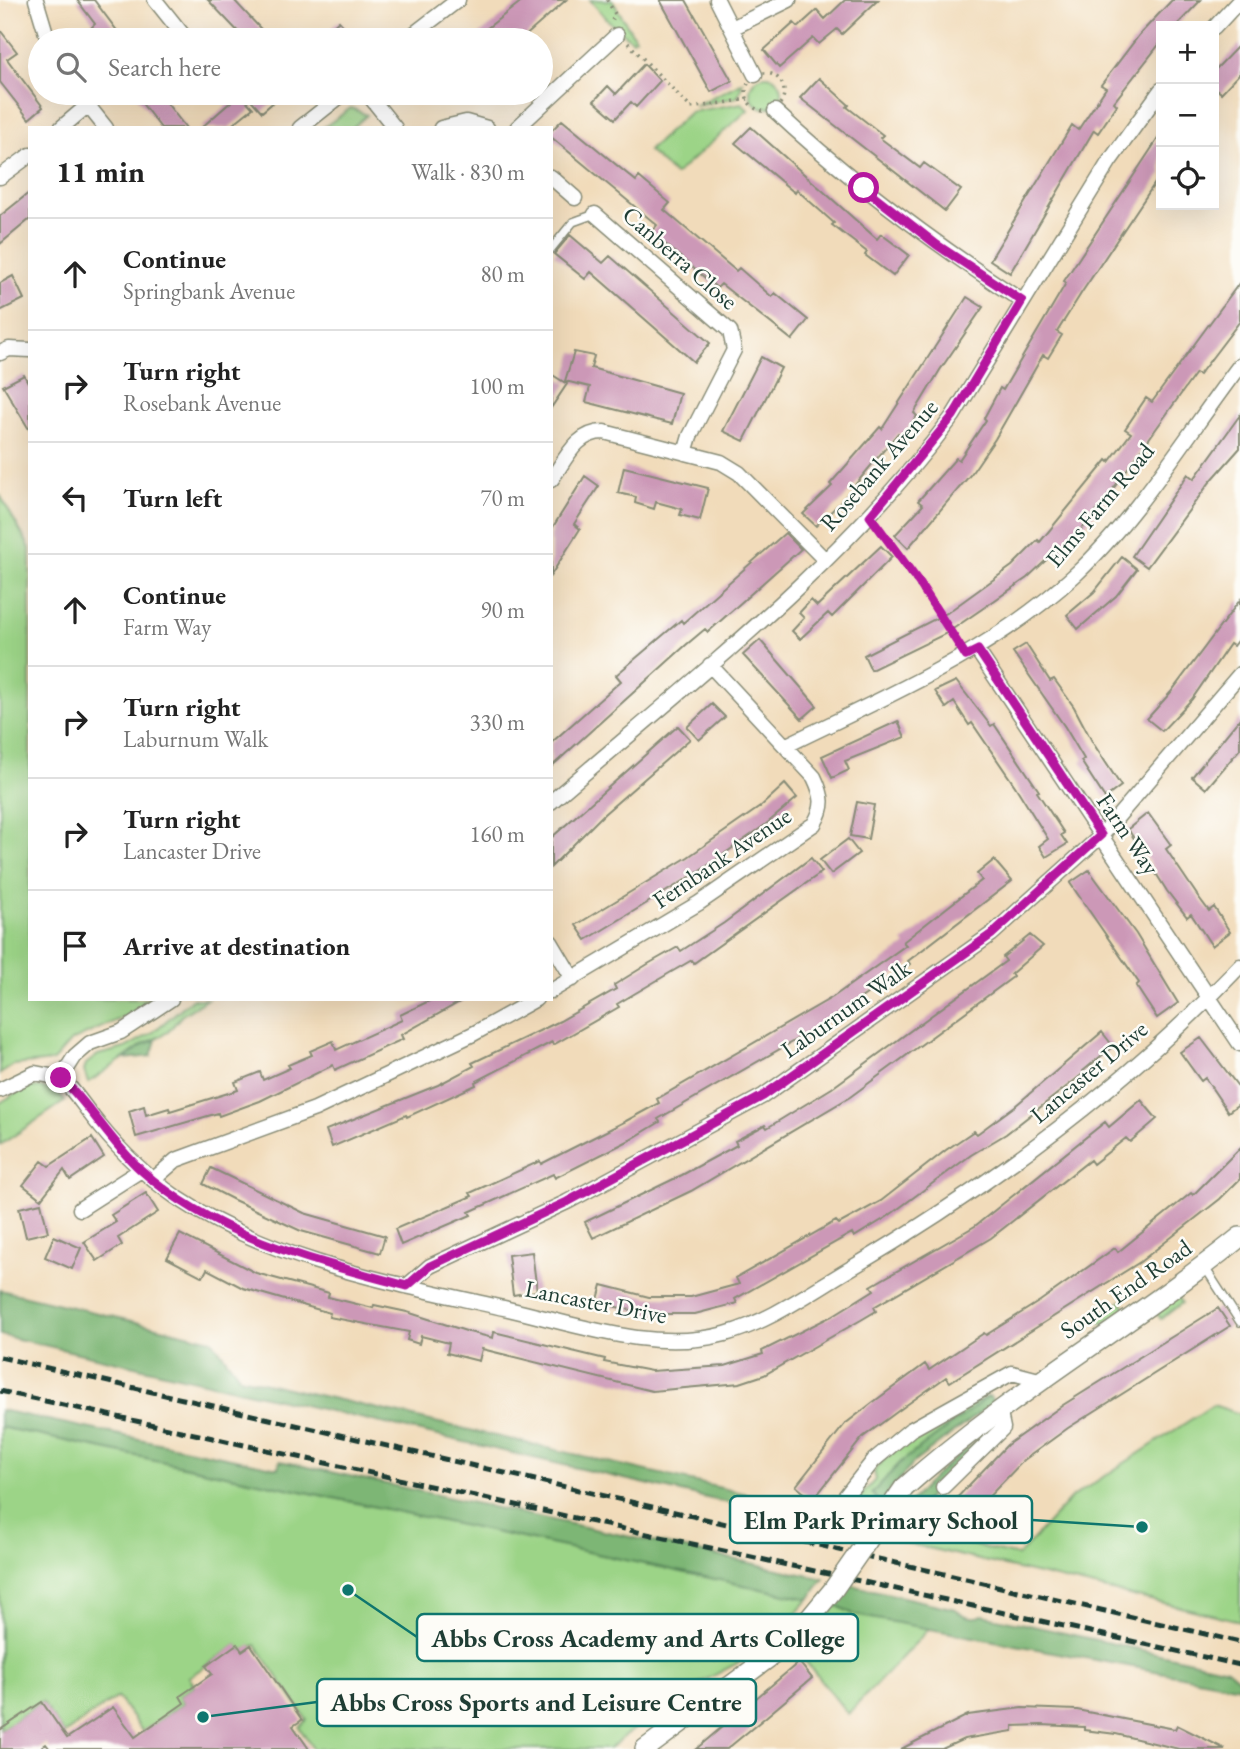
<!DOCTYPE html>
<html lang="en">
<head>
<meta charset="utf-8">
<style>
  body { margin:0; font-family:"EB Garamond",serif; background:#f6f6f6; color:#222 }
  .controls { position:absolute; right:21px; top:21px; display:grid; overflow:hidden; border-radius:0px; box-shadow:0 7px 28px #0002 }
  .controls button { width:63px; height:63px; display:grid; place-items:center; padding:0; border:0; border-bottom:2px solid #e0e0e0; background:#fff; color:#222; font:35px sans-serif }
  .stop { position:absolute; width:21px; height:21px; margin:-16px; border:5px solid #b5179e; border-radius:50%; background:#fff }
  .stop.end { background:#b5179e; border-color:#fff; box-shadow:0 2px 7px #0008 }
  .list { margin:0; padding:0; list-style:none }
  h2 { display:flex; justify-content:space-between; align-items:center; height:91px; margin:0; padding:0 28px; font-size:30px }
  h2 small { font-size:23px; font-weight:400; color:#767676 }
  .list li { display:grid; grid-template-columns:46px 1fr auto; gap:21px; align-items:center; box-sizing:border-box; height:112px; padding:0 28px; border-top:2px solid #e0e0e0 }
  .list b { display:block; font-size:26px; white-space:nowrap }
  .list p { margin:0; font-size:23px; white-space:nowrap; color:#767676 }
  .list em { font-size:23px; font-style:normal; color:#767676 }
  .icon { flex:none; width:38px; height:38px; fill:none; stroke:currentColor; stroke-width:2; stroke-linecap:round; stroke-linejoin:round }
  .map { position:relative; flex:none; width:1240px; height:1749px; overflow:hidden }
  .search { position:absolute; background:#fff; box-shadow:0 7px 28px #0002; left:28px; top:28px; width:525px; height:77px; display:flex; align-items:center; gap:18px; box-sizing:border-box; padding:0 24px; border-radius:38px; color:#767676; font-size:26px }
  .panel { position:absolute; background:#fff; box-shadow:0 7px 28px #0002; left:28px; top:126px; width:525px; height:875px; border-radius:0px }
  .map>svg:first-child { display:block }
  .green { fill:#9cd487; stroke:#5e885e; stroke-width:2; fill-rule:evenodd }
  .forest { fill:#7db674; stroke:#4e7a54; stroke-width:2 }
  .building { fill:#cc98b7 }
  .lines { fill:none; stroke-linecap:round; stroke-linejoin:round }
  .lane-casing { stroke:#888c77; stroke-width:10 }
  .street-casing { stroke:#888c77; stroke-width:17 }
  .secondary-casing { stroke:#888c77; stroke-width:22 }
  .path { stroke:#888c77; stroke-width:3.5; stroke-dasharray:2 5; stroke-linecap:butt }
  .lane { stroke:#fff; stroke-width:7 }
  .street { stroke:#fff; stroke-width:14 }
  .secondary { stroke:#fff; stroke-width:19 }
  .rail { stroke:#1f3d34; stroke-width:5; stroke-dasharray:10 5; stroke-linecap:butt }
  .secondary-bridge-casing { stroke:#888c77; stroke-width:22; stroke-linecap:butt }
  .secondary-bridge { stroke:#fff; stroke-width:19 }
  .route { stroke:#b5179e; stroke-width:9 }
  .labels { text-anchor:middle; stroke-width:5; stroke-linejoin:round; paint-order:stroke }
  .street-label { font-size:24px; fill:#1f3d34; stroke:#fdfcf7 }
  .leader { fill:none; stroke:#0f766e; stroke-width:2.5 }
  .callout-dot { fill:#0f766e; stroke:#fdfcf7; stroke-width:2.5 }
  .callout { fill:#fdfcf7; stroke:#0f766e; stroke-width:2.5 }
  .callout-label { font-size:26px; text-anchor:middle; font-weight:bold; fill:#1f3d34 }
</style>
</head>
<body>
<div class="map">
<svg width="1240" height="1749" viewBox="0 0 1240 1749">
  <rect width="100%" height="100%" fill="#fdfcf7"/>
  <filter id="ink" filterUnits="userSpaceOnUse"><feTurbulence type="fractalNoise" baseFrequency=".0143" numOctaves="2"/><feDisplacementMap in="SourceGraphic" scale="14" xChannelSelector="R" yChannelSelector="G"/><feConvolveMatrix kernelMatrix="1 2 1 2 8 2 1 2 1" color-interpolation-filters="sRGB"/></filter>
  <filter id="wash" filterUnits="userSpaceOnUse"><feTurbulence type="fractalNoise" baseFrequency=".00686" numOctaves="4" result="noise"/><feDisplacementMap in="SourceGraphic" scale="28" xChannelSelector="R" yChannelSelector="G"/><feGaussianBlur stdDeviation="1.57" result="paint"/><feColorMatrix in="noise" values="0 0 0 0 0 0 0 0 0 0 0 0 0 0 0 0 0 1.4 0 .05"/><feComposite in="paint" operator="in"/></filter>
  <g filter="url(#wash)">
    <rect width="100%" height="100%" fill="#f1dbba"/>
    <!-- green -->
    <path class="green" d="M590,0H612L635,38L632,40L615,28Z
      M750 92a16 16 0 1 1 32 0a16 16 0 1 1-32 0Z
      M743,82L738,97L694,106Z
      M742,103L748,110L675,175L648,151L690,112Z
      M351,108L367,115L352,128H323Z
      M0,495L30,548V999H149L131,1014L71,1041L53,1061L14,1065L0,1074Z
      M192,999H207L181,1016L168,1032L144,1044L88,1083L84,1071L86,1064L98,1055L125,1048L152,1033Z
      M27,1086L55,1090L65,1101L0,1145V1103Z
      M1177,1295L1182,1303L1161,1319L1155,1311Z
      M1122,1301L1126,1309L1102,1325L1096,1317Z
      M989,1396L900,1463L872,1493L880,1503L864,1521L822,1510L833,1497L851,1507L876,1479L874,1472L877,1466L916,1431Z
      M1213,1405L1240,1414V1621L885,1538L891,1529L900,1528L1018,1556L1071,1498Z
      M0,1427L809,1599L766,1645L751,1656L671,1698L609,1749H313L299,1727L307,1720L256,1645L242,1651L237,1645L189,1677L195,1686L180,1696L184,1703L143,1732L117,1697L64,1734L42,1702L0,1730ZM718,1633L729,1646L713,1660L702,1648Z
      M836,1605L855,1615L930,1628L848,1714L798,1652Z"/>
    <!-- forest -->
    <path class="forest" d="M156,1040L151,1056L124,1059L144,1044Z
      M0,1290L212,1340L240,1377L864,1521L854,1532L0,1335Z
      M989,1396L994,1402L913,1463L880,1503L872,1493L900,1463Z
      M0,1410L278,1468L280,1461L824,1579L809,1599L0,1427Z
      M999,1423L900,1528L891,1529C918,1485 960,1454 999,1423Z
      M851,1585L955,1609C963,1616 973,1620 983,1615L1227,1669L1240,1680V1687L855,1615L836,1605Z"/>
    <g id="blocks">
      <!-- building -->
      <path class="building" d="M77,0H94L124,40H99L90,29L95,24Z
        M208,0H234L271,40H246Z
        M523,0H566L522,39L518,35L512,40H472Z
        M660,0H686L732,81L711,92Z
        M845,0H878L842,34L837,29L819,44L813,38L779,68L764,50L794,23L798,27L817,10L825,19Z
        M1172,0H1201L1176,26H1161V42L1114,102L1117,105L1098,133L1094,130L1010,273L990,260L1072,125L1078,130L1106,88L1101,85L1140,34Z
        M339,21L356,40H318Z
        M0,30L17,52L7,59L43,107L29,119L0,82Z
        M1240,44V73L1221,93L1214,87V71Z
        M644,64L660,81L636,107L631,102L615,119L594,101L608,86L616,94Z
        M819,78L849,105L847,107L883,135L880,138L920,168L924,163L961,190L945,211L800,98Z
        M134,93H159L186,128H161Z
        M245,93H284L262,112Z
        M240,94L253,108L228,128H201Z
        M562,120L636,181L639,177L670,203L664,210L736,271L739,268L772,297L775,293L808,320L792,340L721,284L717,288L685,261L651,232L657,225L551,137V131Z
        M751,127L877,239L881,234L909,255L893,276L865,255L867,252L832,225L834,223L797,190L795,193L735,143Z
        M1161,134V174L1082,292L1057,332L1062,335L1048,358L1043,355L995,439L971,474L908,548L895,535L923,505L918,501L956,458L959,460L986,420L984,418L1000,388L1003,390L1066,283L1064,281Z
        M30,192V219L0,244V216Z
        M570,235L603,263L610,256L710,343L694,362L591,272L585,279L554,254Z
        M13,276L24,299L0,311V283Z
        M1240,282V321L1199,375L1196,373L1098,510L1061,553L1057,550L1027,578L947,633L871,670L864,655L947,613L1012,566L1038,540L1040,542L1107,460L1109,462L1131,433L1125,429L1146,398L1152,402Z
        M967,297L983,307L940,370L914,413L917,416L902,436L898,433L840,503L816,526L803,514L832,486L830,484L880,427L882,429Z
        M574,352L594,356L591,368L680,393L672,424L586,402L590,387L565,381Z
        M761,357L781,368L744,441L723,431Z
        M551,374L567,384L551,408Z
        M24,375L30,386V431L3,386Z
        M1240,415V448L1210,482L1147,567L1132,556L1188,474L1194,479Z
        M624,467L708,488L700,520L680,515L682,509L656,502L654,509L635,503L636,497L618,493Z
        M585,476L599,486L574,524L580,529L551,575V530Z
        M785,533L801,549L708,632L705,629L686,645L551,767V743L621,681L616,675L681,620L683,623Z
        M881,546L892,557L832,617L828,613L800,639L792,631L804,618L799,613L811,600L817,606Z
        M1122,557L1137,569L1116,596L1078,629L1067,615L1094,592Z
        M1240,600V637L1233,646L1230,644L1192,699L1162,731L1147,719L1171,692Z
        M760,640L817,706L802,719L743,655Z
        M1026,644L1050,681L1054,679L1074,707L1093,743L1121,786L1105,798L1081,761L1084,759L1065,727L1013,652Z
        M956,681L991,726L994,724L1039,791L1037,792L1064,833L1061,835L1067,844L1046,857L1039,846L1048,839L1015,786L972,723L969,725L954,702L946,708L935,691Z
        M712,704L725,717L699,740L687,727Z
        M1240,718V749L1206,789L1192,777Z
        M898,721L905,737L845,761L849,770L832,778L822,756Z
        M678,726L690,739L604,814L551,867V838Z
        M785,784L797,798L765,825L700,871L586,940L576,925L688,857L760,807Z
        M857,802L874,805L868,839L850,836Z
        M1148,813L1171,845L1166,849L1197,895L1209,911L1214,907L1230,932L1212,946L1191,914L1187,917L1167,891L1128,829Z
        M848,839L859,853L831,874L820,860Z
        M811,858L822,872L694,963L692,960L673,971L617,1004L619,1007L553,1045L552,1042L475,1082L476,1085L407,1117L406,1115L332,1147L326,1130L438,1085L474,1066L472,1063L560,1021L616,989L614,985L648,964L678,947L681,951L724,923Z
        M994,860L1012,881L908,961L910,964L825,1023L658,1119L660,1122L630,1140L555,1178L553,1174L469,1212L471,1215L401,1245L395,1229L472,1196L470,1193L540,1161L541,1164L626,1121L659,1103L657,1099L833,997L906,945L903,942L982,880L977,874Z
        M1089,870L1136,934L1178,1003L1157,1018L1136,986L1139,983L1070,883Z
        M1030,935L1043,946L1011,974L1013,977L850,1097L691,1191L593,1238L585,1222L682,1175L737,1145L735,1141L765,1125L767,1128L832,1088L1006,961L1003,957Z
        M433,999H465L401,1035L403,1039L335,1070L333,1065L260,1101L219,1116L218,1113L136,1137L129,1111L144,1106L146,1115L169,1108L170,1111L238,1090L235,1082L260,1072L263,1080L290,1068L288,1065L312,1055L310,1051L333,1041L336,1050L402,1020L400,1015Z
        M1102,1032L1113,1046L1083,1071L1084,1073L1006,1134L971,1155L887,1217L854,1237L852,1233L735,1299L737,1303L695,1314H651L597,1303L602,1285L649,1297H691L739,1284L736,1278L836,1221L839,1224L881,1201L946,1150L974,1131L977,1134L1015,1106Z
        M1201,1038L1240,1089V1103L1228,1112L1205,1078L1201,1081L1180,1052Z
        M1141,1100L1157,1119L1130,1142L1126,1138L1093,1164L1090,1160L991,1238L874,1307L876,1311L861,1320L764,1375L740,1383L652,1391L482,1349L479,1361L447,1353L449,1343L421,1336L419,1344L407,1340L409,1332L329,1317L330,1313L243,1288L207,1269L203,1277L167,1258L180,1234L256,1273L329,1293L328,1297L373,1308L374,1305L407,1312L469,1332L493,1338L494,1332L605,1359L604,1362L651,1371L725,1366L763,1354L762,1351L832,1316L874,1290L871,1286L975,1226L1105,1122L1109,1127Z
        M92,1138L104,1157L70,1180L64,1170L41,1199L23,1185L42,1161L49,1166Z
        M1240,1148V1179L1220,1199L1140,1262L950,1382L946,1377L905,1406L863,1437L813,1500L796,1486L845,1424L872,1403L925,1364L929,1370L984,1333L986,1335L1040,1301L1115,1248L1118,1252L1191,1193L1193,1195Z
        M211,1168L304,1213L385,1236L380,1253L301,1231L234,1200L203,1184Z
        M146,1193L158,1212L118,1238L122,1245L97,1261L84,1242L116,1222L111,1215Z
        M41,1203L48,1232L26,1237L19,1208Z
        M54,1236L81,1248L72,1269L45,1257Z
        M532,1252L537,1291L513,1295L508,1255Z
        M1218,1308L1230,1326L1068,1428L1024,1460L951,1536L935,1521L1007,1445L1063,1405Z
        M237,1644L242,1651L251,1645L302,1720L293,1726L309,1749H50L46,1744L39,1749H0V1730L42,1702L67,1738L113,1707L135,1737L184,1703L180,1696L212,1674L206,1666Z
        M799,1662L812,1678L767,1716L727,1749H696Z
        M1022,1708L1077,1710L1175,1729L1177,1725L1225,1749H1179L1116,1734L1084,1730V1727L1042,1725L1013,1726V1731L964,1739L942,1749H901L968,1715Z"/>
    </g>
  </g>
  <g filter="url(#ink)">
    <use href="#blocks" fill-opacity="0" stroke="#888c77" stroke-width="2"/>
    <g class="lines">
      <!-- lane casing -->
      <g class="lane-casing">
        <path id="lane" d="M551,249L573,222L595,214
          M1204,1266L1240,1322"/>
      </g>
      <!-- street casing -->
      <g class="street-casing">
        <path id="street" d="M36,0L48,40
          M155,0L187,40
          M717,0L755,75
          M732,28L789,0
          M1214,28L1240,0
          M406,40L458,0
          M78,93L106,128
          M367,93L395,128
          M775,111C851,182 935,244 1022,301
          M61,128L87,106
          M300,128L344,93
          M441,128L466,122L487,128
          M517,128L617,35
          M0,177L30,155
          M551,177L575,198
          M595,214L730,331L734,350L690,436L685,453
          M0,353L9,349L30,350
          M551,480C566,459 576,432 604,432L721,462L739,473L825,560
          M977,650L1240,1044
          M785,746C887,696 992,652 1076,574C1137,517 1189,432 1240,365
          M551,802C691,681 842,565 953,416L1109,162L1161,90
          M551,942L573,979
          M551,991L699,903L814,824C825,806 823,796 814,777L710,665
          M61,1078C77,1093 86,1110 100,1126C122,1153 147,1177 176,1197C275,1263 394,1283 508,1309C578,1325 654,1353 725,1334C769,1322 809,1293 848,1270C990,1186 1126,1086 1240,966
          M61,1078L75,1056L90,1043L121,1032L171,999
          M0,1090L35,1073L61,1078
          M153,1180L176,1160L315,1109L473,1034L536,999
          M80,1209L141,1170
          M407,1286L430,1266L567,1202L763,1096L992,934L1102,835L1240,674
          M943,1487L1003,1428L999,1409
          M844,1498L874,1460L910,1430L1012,1373L1039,1380"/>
      </g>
      <!-- secondary casing -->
      <g class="secondary-casing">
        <path id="secondary" d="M904,1488C1009,1394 1131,1325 1240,1237
          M645,1749L790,1642"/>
      </g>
      <!-- path -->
      <path class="path" d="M607,0L615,14L611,23
        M628,43L691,108L748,99
        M746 92a19 19 0 1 1 38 0a19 19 0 1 1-38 0Z
        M878,528L957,643"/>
      <!-- lane -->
      <use href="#lane" class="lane"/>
      <!-- street -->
      <use href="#street" class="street"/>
      <!-- secondary -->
      <use href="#secondary" class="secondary"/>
      <!-- rail -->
      <path class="rail" d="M0,1357L1240,1642
        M0,1391L1240,1665"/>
      <!-- secondary-bridge casing -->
      <g class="secondary-bridge-casing">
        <path id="secondary-bridge" d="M790,1642L833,1590L904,1488"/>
      </g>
      <!-- secondary-bridge -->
      <use href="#secondary-bridge" class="secondary-bridge"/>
    </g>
  </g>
  <g class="lines" filter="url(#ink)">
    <!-- route -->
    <path class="route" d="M61,1078C91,1106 111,1143 141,1170C215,1237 314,1261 407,1286L430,1266L567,1202L763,1096L992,934L1101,835L978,650L966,656L920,584L870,516L953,416L1022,301L937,245L864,188"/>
  </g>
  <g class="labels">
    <!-- street labels -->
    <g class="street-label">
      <text transform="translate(680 258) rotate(41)" y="8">Canberra Close</text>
      <text transform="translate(879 465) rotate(-49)" y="8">Rosebank Avenue</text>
      <text transform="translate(1100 505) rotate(-50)" y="8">Elms Farm Road</text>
      <text transform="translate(1128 834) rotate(56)" y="8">Farm Way</text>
      <text transform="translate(722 858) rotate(-34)" y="8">Fernbank Avenue</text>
      <text transform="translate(846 1009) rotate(-35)" y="8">Laburnum Walk</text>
      <text transform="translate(1089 1072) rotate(-40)" y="8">Lancaster Drive</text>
      <text transform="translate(1126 1289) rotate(-35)" y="8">South End Road</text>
      <text transform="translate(596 1302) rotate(11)" y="8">Lancaster Drive</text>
    </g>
  </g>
  <!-- callouts -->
  <path class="leader" d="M1142 1527L1032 1520M348 1590L417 1637M203 1717L317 1702"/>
  <g class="callout-dot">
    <circle cx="1142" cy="1527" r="7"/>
    <circle cx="348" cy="1590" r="7"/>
    <circle cx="203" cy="1717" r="7"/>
  </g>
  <g class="callout">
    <rect x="730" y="1496" width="302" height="47" rx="7"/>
    <rect x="417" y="1614" width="441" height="47" rx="7"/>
    <rect x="317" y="1679" width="439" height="47" rx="7"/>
  </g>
  <g class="callout-label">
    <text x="881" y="1529">Elm Park Primary School</text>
    <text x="638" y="1647">Abbs Cross Academy and Arts College</text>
    <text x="536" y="1711">Abbs Cross Sports and Leisure Centre</text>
  </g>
</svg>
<div class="controls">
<button>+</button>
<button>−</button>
<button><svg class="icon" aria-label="locate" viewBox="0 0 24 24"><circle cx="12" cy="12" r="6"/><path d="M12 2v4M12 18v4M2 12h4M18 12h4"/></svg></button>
</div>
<div class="stop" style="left:864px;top:188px"></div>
<div class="stop end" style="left:61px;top:1078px"></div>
<div class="search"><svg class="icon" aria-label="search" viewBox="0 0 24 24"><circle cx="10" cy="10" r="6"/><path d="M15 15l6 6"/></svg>Search here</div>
<section class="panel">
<h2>11 min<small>Walk · 830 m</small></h2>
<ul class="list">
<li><svg class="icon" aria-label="ahead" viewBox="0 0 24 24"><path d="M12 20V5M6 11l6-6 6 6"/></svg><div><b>Continue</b><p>Springbank Avenue</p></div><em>80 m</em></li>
<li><svg class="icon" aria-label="right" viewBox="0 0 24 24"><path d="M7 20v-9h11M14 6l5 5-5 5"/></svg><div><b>Turn right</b><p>Rosebank Avenue</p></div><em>100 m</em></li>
<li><svg class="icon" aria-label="left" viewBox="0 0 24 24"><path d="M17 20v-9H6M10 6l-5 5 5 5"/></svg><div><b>Turn left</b></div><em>70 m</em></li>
<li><svg class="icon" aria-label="ahead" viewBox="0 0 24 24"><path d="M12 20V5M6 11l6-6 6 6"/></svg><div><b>Continue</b><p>Farm Way</p></div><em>90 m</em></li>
<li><svg class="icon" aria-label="right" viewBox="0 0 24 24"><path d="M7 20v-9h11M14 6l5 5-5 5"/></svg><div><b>Turn right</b><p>Laburnum Walk</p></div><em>330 m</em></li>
<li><svg class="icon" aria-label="right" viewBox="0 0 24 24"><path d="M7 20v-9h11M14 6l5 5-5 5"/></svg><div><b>Turn right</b><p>Lancaster Drive</p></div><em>160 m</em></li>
<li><svg class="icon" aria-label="arrive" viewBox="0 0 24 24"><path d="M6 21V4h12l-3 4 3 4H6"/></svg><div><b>Arrive at destination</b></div></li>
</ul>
</section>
</div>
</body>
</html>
